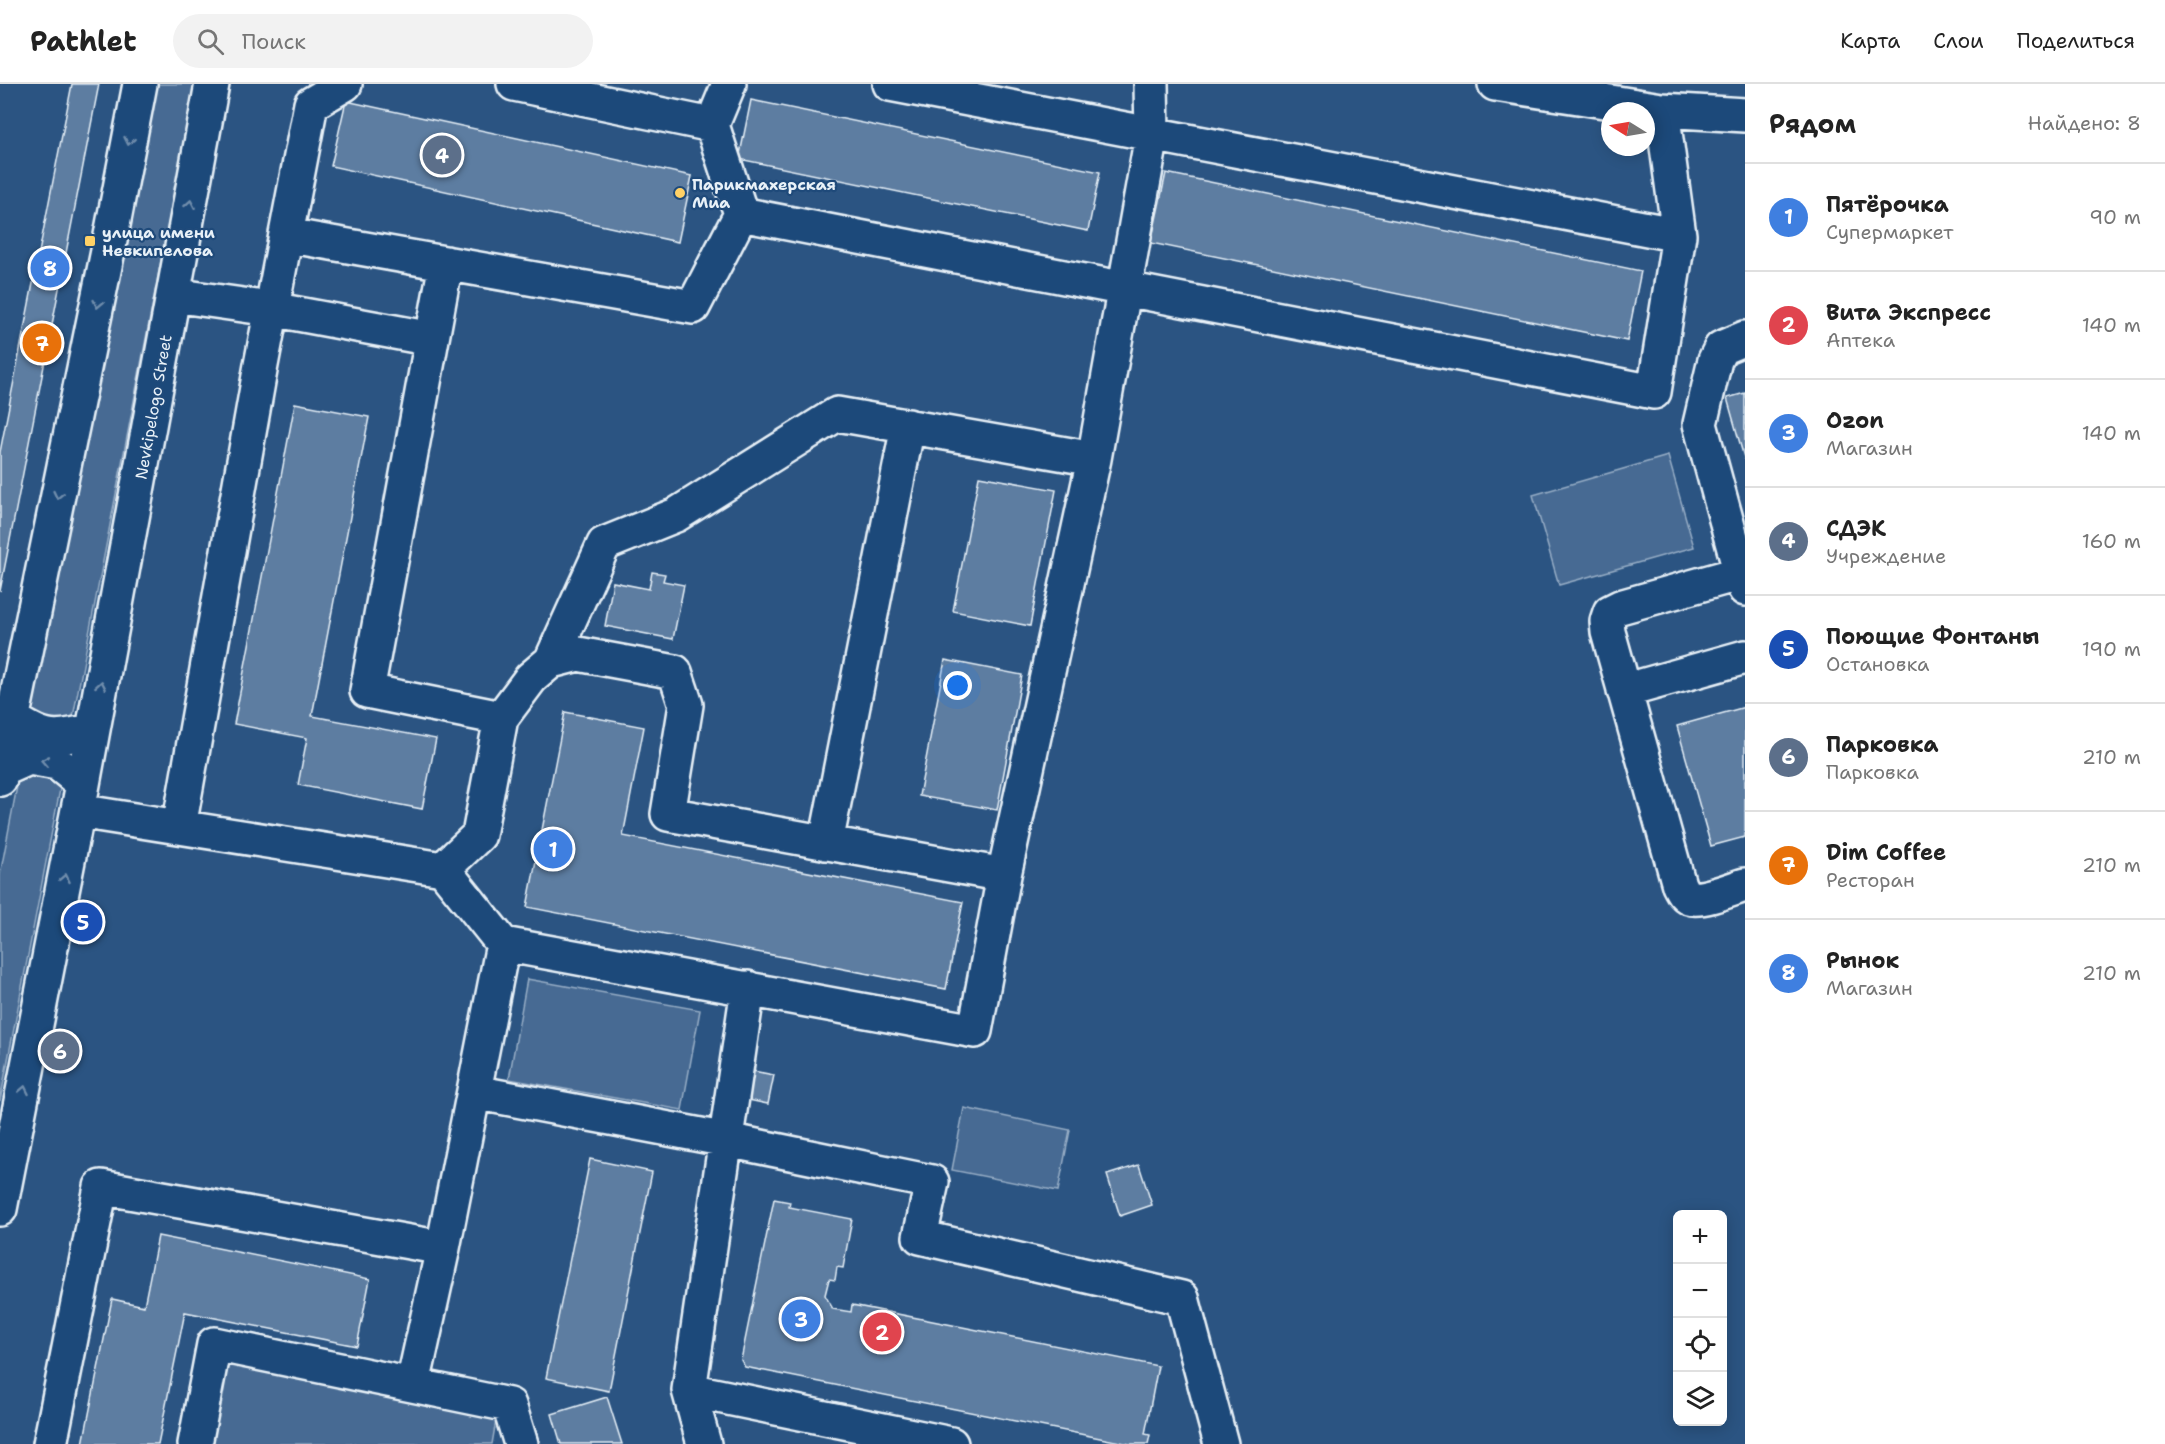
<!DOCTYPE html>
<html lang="ru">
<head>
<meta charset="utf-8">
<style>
  body { margin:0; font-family:"Shantell Sans",sans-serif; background:#f2f2f2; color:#222 }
  .controls { position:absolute; right:18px; bottom:18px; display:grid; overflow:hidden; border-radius:9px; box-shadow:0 3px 15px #0003 }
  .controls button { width:54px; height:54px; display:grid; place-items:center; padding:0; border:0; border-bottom:2px solid #e0e0e0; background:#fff; color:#222; font:30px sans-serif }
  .compass { position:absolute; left:1601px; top:18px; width:54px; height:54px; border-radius:50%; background:#fff; box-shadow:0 3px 15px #0003; rotate:281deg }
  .you { position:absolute; left:958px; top:602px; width:21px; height:21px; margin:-15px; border:4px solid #fff; border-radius:50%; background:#1a73e8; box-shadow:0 0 0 9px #1a73e833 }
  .badge { display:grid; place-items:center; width:39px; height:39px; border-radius:50%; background:#1a73e8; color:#fff; font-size:20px; font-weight:700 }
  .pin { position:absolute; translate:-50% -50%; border:3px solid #fff; box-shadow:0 2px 6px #0006 }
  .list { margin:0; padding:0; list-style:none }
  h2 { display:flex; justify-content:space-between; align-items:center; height:78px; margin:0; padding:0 24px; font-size:26px }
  h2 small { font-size:20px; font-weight:400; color:#767676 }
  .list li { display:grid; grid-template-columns:39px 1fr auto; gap:18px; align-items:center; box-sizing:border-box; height:108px; padding:0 24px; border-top:2px solid #e0e0e0 }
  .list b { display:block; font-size:22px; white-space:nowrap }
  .list p { margin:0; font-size:20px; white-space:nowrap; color:#767676 }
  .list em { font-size:20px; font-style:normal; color:#767676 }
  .icon { flex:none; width:33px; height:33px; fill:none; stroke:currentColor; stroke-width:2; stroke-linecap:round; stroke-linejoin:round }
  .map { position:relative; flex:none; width:1745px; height:1360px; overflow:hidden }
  header { display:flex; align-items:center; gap:36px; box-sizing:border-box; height:84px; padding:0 30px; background:#fff; border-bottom:2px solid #e0e0e0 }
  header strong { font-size:28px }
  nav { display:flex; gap:33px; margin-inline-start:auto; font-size:21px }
  .search { width:420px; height:54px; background:#f2f2f2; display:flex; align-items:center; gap:15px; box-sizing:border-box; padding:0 21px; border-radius:33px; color:#767676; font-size:22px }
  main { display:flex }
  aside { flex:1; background:#fff }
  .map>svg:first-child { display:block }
  .green { fill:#476b93; stroke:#98aec6; stroke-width:1.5 }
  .building { fill:#5d7da1; stroke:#e8f1f8; stroke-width:1.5 }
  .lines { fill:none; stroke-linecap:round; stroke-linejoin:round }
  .minor-casing { stroke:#e8f1f8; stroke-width:38 }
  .minor { stroke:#1f4a7a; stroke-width:33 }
  .oneway { stroke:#6f8dac }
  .poi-dot { fill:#ffd166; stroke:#1f4a7a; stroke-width:2 }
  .labels { text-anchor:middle; stroke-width:4.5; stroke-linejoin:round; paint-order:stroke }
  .poi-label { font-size:16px; font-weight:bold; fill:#e8f1f8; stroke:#1f4a7a; text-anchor:start }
  .street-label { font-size:16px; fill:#e8f1f8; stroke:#1f4a7a }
</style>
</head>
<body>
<header>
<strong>Pathlet</strong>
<div class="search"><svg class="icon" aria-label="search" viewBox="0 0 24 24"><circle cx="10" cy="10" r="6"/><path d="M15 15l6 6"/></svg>Поиск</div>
<nav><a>Карта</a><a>Слои</a><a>Поделиться</a></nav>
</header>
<main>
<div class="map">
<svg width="1745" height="1360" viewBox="0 0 1745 1360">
  <rect width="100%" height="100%" fill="#2b5482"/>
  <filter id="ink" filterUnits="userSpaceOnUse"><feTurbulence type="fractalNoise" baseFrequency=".0167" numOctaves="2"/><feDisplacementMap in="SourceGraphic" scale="12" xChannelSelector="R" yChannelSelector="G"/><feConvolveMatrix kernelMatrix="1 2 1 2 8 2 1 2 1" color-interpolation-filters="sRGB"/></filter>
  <g filter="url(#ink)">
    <!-- green -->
    <path class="green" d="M155,0H195L73,633C61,639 42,637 32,627Z
      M1668,372L1694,463L1559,501L1533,411Z
      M26,687L53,692L61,700L0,1017V791L19,692Z
      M527,895L700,926L682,1026L509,995Z
      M964,1024L1070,1046L1058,1107L952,1086Z
      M223,1280L497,1331L492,1360H208Z"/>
    <!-- building -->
    <path class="building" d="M72,0H99L0,507V368Z
      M751,16L1100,88L1088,147L739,75Z
      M346,17L692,92L678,158L331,82Z
      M1166,89L1641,187L1627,257L1151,159Z
      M1745,309V377L1727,314Z
      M295,319L369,333L312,632L436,655L422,725L298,701L307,654L234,640Z
      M979,392L1056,406L1030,542L953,527Z
      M652,488L665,490L663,497L684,501L673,555L605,542L613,498L649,505Z
      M945,576L1022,591L997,726L919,712Z
      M1745,623V753L1711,762L1677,642Z
      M565,628L644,643L623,752L963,818L946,905L527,823Z
      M753,987L774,991L768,1020L748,1016Z
      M590,1075L652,1088L609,1307L546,1294Z
      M1139,1081L1152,1121L1120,1132L1107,1091Z
      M774,1115L790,1118L789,1123L852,1135L843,1184L837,1183L835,1196L829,1195L825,1211L833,1225L851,1228L852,1221L1158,1282L1145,1350L1150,1351L1148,1360H1130L745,1283L741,1276Z
      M158,1152L370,1195L357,1262L185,1228L158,1360H83L112,1215L144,1222Z
      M607,1313L622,1360H561L552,1330Z"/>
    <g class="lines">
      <!-- minor casing -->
      <g class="minor-casing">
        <path id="minor" d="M514,0L712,41L741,130L1654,308L1679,151L1662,26
          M890,0L1679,151
          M1495,0L1662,26L1745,31
          M712,41L729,0
          M286,151L693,223L741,130
          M173,211L271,225L432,255
          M1745,254L1721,264L1715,276L1700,340L1745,505
          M1094,375L1152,51L1151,0
          M1745,488L1620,523L1610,528L1607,537L1608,548L1679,801C1682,807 1685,813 1692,814C1705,816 1732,805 1745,801
          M1624,607L1745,573
          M12,634C45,657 56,656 93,646
          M501,634L531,594L551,577L578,570L675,588L686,621L668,730L1004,791
          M2,686L29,674L57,679L83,700
          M0,695L109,162L140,0
          M78,727L443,785L503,860L443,1164L413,1300
          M179,743L261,281L311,20L345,0
          M826,759L908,342
          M443,785L479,751L501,634L367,607L446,179
          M503,860L975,947L1004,791L1094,375L837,330L676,431L604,460L551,577
          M474,1008L727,1056L932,1098L920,1153L1182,1214L1221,1360
          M0,1125L83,700L212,0
          M689,1306L951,1360
          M50,1360L101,1103L443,1164
          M195,1360L214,1260L509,1321L521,1360
          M704,1360L689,1306L748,904"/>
      </g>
      <!-- minor -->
      <use href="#minor" class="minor"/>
    </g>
    <!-- one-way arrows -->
    <defs><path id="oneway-chevron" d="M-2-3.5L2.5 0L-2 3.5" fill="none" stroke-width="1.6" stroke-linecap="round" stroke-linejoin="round" transform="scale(1.5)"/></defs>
    <g class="oneway">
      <use href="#oneway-chevron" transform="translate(129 57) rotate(101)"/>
      <use href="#oneway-chevron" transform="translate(190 120) rotate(-80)"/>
      <use href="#oneway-chevron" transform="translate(98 220) rotate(102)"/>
      <use href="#oneway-chevron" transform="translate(58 411) rotate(102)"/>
      <use href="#oneway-chevron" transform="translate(101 601) rotate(-80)"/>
      <use href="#oneway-chevron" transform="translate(45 677) rotate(-169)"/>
      <use href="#oneway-chevron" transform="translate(65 794) rotate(-79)"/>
      <use href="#oneway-chevron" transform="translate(24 1006) rotate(-79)"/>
    </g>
  </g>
  <!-- markers -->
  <g class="poi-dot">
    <circle cx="680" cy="109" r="6"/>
    <rect x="84" y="151" width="12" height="12" rx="3"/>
  </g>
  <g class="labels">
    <!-- poi labels -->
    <g class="poi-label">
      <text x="692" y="106">Парикмахерская<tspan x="692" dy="18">Миа</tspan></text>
      <text x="102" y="154">улица имени<tspan x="102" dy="18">Невкипелова</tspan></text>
    </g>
    <!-- street labels -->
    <g class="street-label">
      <text transform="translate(153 323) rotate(-80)" y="6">Nevkipelogo Street</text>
    </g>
  </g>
</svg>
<div class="controls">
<button>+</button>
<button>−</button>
<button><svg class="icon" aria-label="locate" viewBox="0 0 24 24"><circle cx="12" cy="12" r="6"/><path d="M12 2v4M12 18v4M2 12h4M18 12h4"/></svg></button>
<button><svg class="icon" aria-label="layers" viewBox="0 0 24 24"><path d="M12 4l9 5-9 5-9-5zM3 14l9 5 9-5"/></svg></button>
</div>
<svg class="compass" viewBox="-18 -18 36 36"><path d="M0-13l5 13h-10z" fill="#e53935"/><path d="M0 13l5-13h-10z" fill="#767676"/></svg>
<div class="you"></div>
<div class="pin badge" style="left:553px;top:765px;background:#3f7fe0">1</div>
<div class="pin badge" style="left:882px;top:1248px;background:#e0444e">2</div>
<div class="pin badge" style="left:801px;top:1235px;background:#3f7fe0">3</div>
<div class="pin badge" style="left:442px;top:71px;background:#5c6f8a">4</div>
<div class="pin badge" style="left:83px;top:838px;background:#1a4fb4">5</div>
<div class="pin badge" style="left:60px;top:967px;background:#5c6f8a">6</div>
<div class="pin badge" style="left:42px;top:259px;background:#e8710a">7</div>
<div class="pin badge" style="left:50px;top:184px;background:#3f7fe0">8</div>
</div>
<aside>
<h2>Рядом<small>Найдено: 8</small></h2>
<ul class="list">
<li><span class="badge" style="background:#3f7fe0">1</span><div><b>Пятёрочка</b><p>Супермаркет</p></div><em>90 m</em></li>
<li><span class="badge" style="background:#e0444e">2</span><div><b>Вита Экспресс</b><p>Аптека</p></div><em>140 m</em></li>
<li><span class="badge" style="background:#3f7fe0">3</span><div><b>Ozon</b><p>Магазин</p></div><em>140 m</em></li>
<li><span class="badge" style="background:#5c6f8a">4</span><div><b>СДЭК</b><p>Учреждение</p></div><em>160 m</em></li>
<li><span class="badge" style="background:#1a4fb4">5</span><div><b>Поющие Фонтаны</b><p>Остановка</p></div><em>190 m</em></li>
<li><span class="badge" style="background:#5c6f8a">6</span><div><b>Парковка</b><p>Парковка</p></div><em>210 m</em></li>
<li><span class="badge" style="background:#e8710a">7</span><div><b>Dim Coffee</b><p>Ресторан</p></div><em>210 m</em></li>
<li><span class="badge" style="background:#3f7fe0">8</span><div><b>Рынок</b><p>Магазин</p></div><em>210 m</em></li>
</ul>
</aside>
</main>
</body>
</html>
